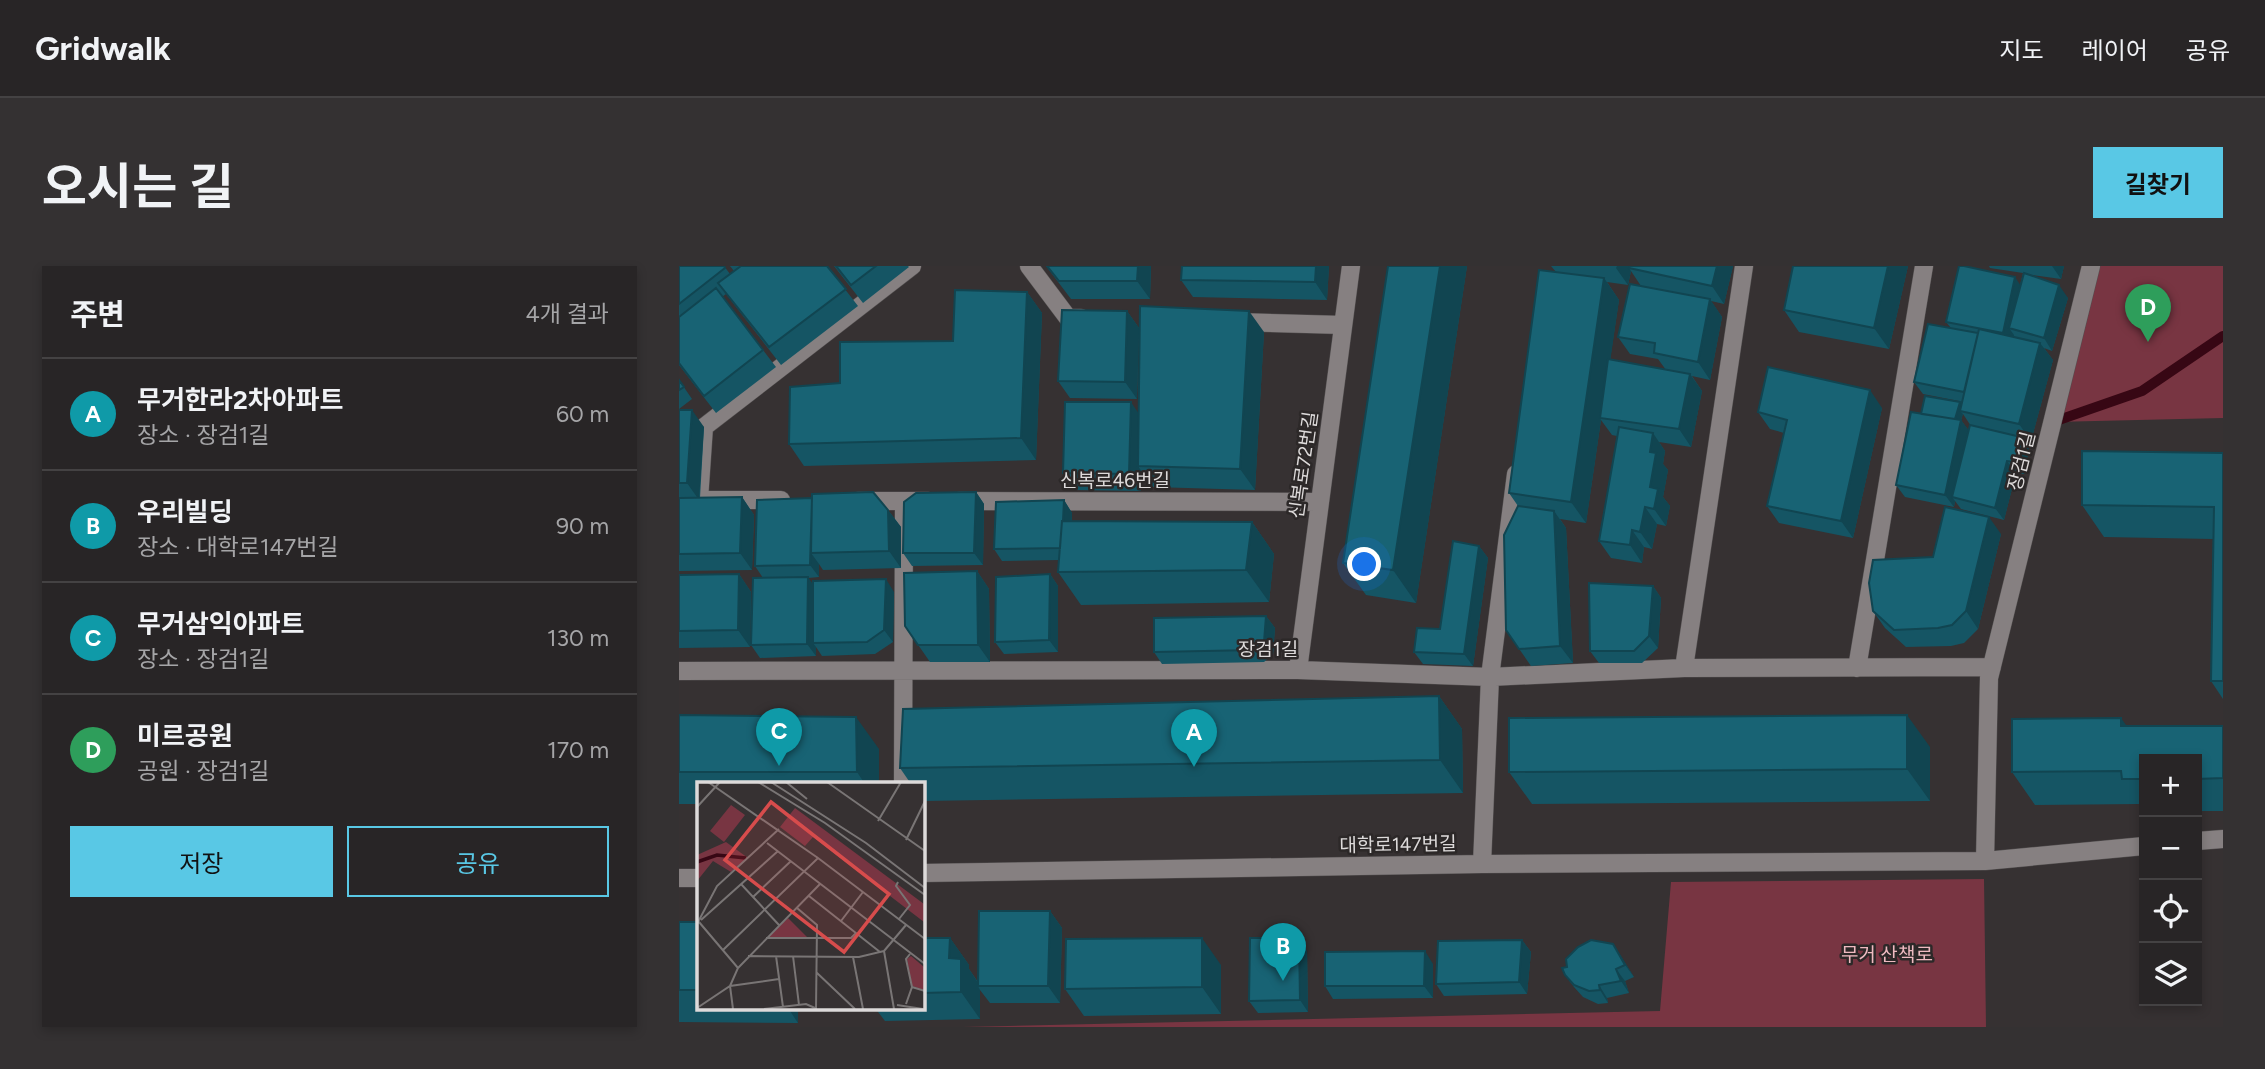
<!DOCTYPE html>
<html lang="ko">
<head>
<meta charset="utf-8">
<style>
  body { margin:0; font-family:Figtree,"Noto Sans KR",sans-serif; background:#343132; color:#f1f3f6 }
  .controls { position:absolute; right:21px; bottom:21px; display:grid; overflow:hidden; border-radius:0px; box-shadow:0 4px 10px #0003 }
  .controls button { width:63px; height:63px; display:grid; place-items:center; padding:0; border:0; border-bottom:2px solid #444243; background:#282526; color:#f1f3f6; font:35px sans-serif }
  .you { position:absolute; left:686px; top:299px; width:24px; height:24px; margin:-18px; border:5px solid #fff; border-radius:50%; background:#1a73e8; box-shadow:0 0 0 10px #1a73e833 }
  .badge { display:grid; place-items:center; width:46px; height:46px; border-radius:50%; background:#59c8e5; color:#fff; font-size:23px; font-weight:700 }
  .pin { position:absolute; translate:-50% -58px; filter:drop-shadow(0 2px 4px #0008) }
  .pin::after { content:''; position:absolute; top:37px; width:24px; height:21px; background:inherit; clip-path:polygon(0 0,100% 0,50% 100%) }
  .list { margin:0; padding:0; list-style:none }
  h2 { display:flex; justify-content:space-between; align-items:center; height:91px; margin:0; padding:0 28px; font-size:30px }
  h2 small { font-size:23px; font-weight:400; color:#a5a5a7 }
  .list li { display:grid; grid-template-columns:46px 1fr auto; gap:21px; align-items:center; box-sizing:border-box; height:112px; padding:0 28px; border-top:2px solid #444243 }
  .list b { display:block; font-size:26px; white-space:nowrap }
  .list p { margin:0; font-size:23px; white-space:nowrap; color:#a5a5a7 }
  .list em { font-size:23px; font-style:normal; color:#a5a5a7 }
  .actions { display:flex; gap:14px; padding:21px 28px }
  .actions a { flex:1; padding:16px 0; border:2px solid #59c8e5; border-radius:0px; text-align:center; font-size:24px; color:#59c8e5 }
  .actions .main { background:#59c8e5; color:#111 }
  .icon { flex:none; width:38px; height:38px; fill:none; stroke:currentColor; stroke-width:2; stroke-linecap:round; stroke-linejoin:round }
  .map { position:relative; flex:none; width:1544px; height:761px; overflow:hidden; border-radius:0px }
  header { display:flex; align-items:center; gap:42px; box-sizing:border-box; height:98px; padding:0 35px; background:#282526; border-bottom:2px solid #444243 }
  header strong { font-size:33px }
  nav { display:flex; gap:38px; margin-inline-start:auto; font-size:24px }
  .intro { display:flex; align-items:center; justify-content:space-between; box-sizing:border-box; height:168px; padding:0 42px }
  h1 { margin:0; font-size:49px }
  .button { padding:18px 32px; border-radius:0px; background:#59c8e5; color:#111; font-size:24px; font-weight:700 }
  main { display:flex; gap:42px; padding:0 42px }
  aside { flex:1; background:#282526; border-radius:0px; box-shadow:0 4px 10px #0003 }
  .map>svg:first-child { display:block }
  .green { fill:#783542 }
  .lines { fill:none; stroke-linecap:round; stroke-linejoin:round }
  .stream { stroke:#370714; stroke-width:10 }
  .minor-casing { stroke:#534f50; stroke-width:19 }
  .minor { stroke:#868081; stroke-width:18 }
  .wall { fill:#155564; fill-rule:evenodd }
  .shaded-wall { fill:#114551 }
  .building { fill:#186374; stroke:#114551; stroke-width:2 }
  .labels { text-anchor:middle; stroke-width:5; stroke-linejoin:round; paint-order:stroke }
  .street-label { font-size:19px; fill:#dddada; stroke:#2c2828 }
  .park-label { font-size:19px; fill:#efbac1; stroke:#2c2828 }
  .inset-river { fill:none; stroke:#370714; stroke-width:3.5 }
  .inset-road { fill:none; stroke:#797575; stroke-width:2 }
  .view { fill:#d74c4c; fill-opacity:0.15; stroke:#d74c4c; stroke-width:3.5 }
  .inset-edge { fill:none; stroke:#dddada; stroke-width:3.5 }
</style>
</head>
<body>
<header>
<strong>Gridwalk</strong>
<nav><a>지도</a><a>레이어</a><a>공유</a></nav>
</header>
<div class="intro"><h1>오시는 길</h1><a class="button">길찾기</a></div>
<main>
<aside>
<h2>주변<small>4개 결과</small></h2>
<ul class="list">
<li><span class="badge" style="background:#0f9aa8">A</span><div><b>무거한라2차아파트</b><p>장소 · 장검1길</p></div><em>60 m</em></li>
<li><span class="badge" style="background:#0f9aa8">B</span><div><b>우리빌딩</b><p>장소 · 대학로147번길</p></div><em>90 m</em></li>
<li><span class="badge" style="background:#0f9aa8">C</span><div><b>무거삼익아파트</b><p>장소 · 장검1길</p></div><em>130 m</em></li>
<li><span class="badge" style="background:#2e9e5b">D</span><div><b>미르공원</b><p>공원 · 장검1길</p></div><em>170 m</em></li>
</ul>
<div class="actions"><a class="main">저장</a><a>공유</a></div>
</aside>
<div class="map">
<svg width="1544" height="761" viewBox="0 0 1544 761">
  <rect width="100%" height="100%" fill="#363132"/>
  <!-- green -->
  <path class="green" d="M1412,0H1544V152L1374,156Z
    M1305,613L1307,761H284L981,745L992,616Z"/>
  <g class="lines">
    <!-- stream -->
    <path class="stream" d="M1374,156L1463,125L1544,70"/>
    <!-- minor casing -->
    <g class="minor-casing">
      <path id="minor" d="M350,0L389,52H402
        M556,56L664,59
        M0,234H102
        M20,234L25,161L233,0
        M179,235H249
        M280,235L641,236
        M1005,402L1065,0
        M1178,402L1245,0
        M619,404L672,0
        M0,405L619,404L811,411L1005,402L1313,401
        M224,518L225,235
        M1518,575L1544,573
        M1306,595L1310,412L1412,0
        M803,598L1306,595L1465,580
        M243,607L803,598L811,411L837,208
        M0,612H19"/>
    </g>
    <!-- minor -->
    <use href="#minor" class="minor"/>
  </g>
  <!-- wall -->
  <path class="wall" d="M0,0H45L51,8L55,5L51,0H148L179,40L102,99L47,28L43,31L97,101L37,147L0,99Z
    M155,0H229L230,1L184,37Z
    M367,0H472L471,33H392Z
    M650,0L648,34L514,31L502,14Z
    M709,0H788L737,337L687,329L664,297Z
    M872,0H1054L1045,38L1032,35L1043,51L1031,114L1013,110L1023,125L1012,181L980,176L986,185L984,198L989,204L984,231L991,240L987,260L978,258L973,283L965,281L963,297L932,292L920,275L938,170L933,169L922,154L907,257L881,253L887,262L894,397L852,400L827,364L839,240L830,227L877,6ZM952,5L962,20L990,25L939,71L951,88L979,93L987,104L931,94L940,34L928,16L949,19Z
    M1114,0H1229L1210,83L1120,66L1105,44Z
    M1310,0H1385L1382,13L1346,8L1389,32L1373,85L1365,82L1374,94L1352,175L1344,173L1350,183L1345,208L1337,207L1325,254L1282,243L1276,235L1275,241L1226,231L1217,219L1242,148L1280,135L1244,128L1235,116L1272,62L1267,56L1341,19L1344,7L1311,2ZM1284,148L1292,160L1290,165L1282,154Z
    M348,26L363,47L357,194L125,200L110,178L161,117L274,75Z
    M448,45L460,62L458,133L391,132L379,115Z
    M585,66L576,224L474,221L463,206L462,225L396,224L384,207L459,147Z
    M0,114L13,133L0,143Z
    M1203,142L1174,272L1100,257L1088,240L1105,167L1091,163L1079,146Z
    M0,144L25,161L21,232L63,231L75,249L73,304L0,305Z
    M1544,187V433L1532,415L1534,273L1425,271L1403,239Z
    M297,226L305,238L304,299L233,300L224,287Z
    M385,234L393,247V255L573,256L595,288L590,336L402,339L379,306L380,294L323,295L315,283Z
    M209,244L222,261V302L144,304L140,298V311L129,312L134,319L215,326L214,376L196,388L143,390L137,381V390L81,392L72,379L84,312L76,300Z
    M1322,268L1299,363L1285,377L1272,380L1227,381L1206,362L1194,345L1254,291Z
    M800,280L809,292L794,400L744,398L735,386L761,363Z
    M298,305L310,323L311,396H251L226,360Z
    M60,308L72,326L71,381L0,382V309Z
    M371,308L379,320V386L325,388L316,376Z
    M974,320L982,332L979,382L963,397H920L911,385Z
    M587,350L596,362L594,388L585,396L483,398L475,386Z
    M760,430L783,463L784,527L244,535L243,518H232L221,502Z
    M0,449L200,483V518H19V538H0Z
    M1448,460H1544V545H1518V493H1465V545L1460,538L1356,539L1333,506Z
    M1251,481V535L853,538L830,506Z
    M371,645L383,662L381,737H311L301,724V753L206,755L196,742H243V672H271L290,699V703L299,716Z
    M0,656H19V742H119V757L0,756Z
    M843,674L852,686L848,728L765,730L757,718Z
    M934,678L955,711L946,715L950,727L928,732L929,737L919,738L904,731L895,721L886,709L888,701Z
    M628,685L629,746L579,747L570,735Z
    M754,698V732L654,733L646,720Z
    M542,699V748L405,750L386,723Z"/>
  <!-- shaded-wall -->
  <path class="shaded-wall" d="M459,0H472L471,33L458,15Z
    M637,0H650L648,34L636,16Z
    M761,0H788L737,337L714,304Z
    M938,0H953L950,2L952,5L949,19L937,2Z
    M1038,0H1054L1045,38L1033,20Z
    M1209,0H1229L1210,83L1195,62Z
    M1373,0H1385L1382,13Z
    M1336,11L1344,23L1330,62L1335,69L1332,80L1324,67Z
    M925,12L940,34L923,152H921L922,154L907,257L892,236Z
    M1380,19L1389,32L1373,85L1365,72Z
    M348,26L363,47L357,194L342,172Z
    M1031,33L1043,51L1031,114L1019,96Z
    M448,45L460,62L458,133L446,116Z
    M570,45L585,66L576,224L561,203Z
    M1361,77L1374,94L1352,175L1340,158Z
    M1011,108L1023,125L1012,181L1000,163Z
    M1191,124L1203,142L1174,272L1162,255Z
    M452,136L464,154L459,200L463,206L462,225L450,208Z
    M1281,136L1286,142L1281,145L1284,148L1282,154L1291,166L1273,231L1276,235L1275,241L1266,229L1276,154Z
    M13,144L25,161L20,234L8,217Z
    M974,167L986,185L984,198L989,204L984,231L991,240L987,260L975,243L971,221V186Z
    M1342,171L1350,183L1345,208L1336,196Z
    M1328,195L1337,207L1325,254L1316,242Z
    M297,226L305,238L304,299L295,287Z
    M63,231L75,249L73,304L61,287Z
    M133,232L132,287L140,298V311L131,299Z
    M385,234L393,247L392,294L383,282Z
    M966,241L978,258L973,283L961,266Z
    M209,244L222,261V302L210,285Z
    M875,245L887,262L894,397L881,380Z
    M1310,251L1322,268L1299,363L1287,345Z
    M573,256L595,288L590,336L567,304Z
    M953,264L965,281L963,297L951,279Z
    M800,280L809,292L794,400L785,388Z
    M298,305L310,323L311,396L299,379Z
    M60,308L72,326L71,381L59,364Z
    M371,308L379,320V386L370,374Z
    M129,311L137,323L134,377L137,381V390L128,378Z
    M207,313L215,326L214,376L205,364Z
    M974,320L982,332L979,382L970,370Z
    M587,350L596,362L594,388L585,376Z
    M760,430L783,463L784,527L761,494Z
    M1228,449L1251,481V535L1228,503Z
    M177,451L200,483V518H186L178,506Z
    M1442,452L1465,484L1442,460Z
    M371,645L383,662L381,737L369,720Z
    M271,672L290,699V703L301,720H299L301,724V753L282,726L270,692Z
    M523,672L542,699V748L523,721Z
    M620,672L628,685L629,746L621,734Z
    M843,674L852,686L848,728L840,716Z
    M934,678L942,690L955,711L946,699Z
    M746,685L754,698V732L745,720Z
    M937,703L946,715L950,727L942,715Z
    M920,719L928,732L929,737L921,724Z
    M109,742H119V757Z"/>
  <!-- building -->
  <path class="building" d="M0,0H45L46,2L0,38Z
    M62,0H148L167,23L90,81L39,17Z
    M157,0H197L172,19Z
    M368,0H459L458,15H380Z
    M503,0H637L636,16L502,14Z
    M709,0H761L714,304L664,297Z
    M951,0H1038L1033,20L950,2Z
    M1114,0H1209L1195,62L1105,44Z
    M1280,0H1285L1336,11L1324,67L1267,56Z
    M860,4L925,12L892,236L830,227Z
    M1345,7L1380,19L1365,72L1330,62Z
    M951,18L1031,33L1019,96L975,87L976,77L939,71Z
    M37,22L84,84L25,130L0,97V51Z
    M276,24L348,26L342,172L110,178L111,121L161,117V76L274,75Z
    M461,40L570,45L561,203L459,200Z
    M383,44L448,45L446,116L379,115Z
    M1249,58L1299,67L1285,126L1235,116Z
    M1300,63L1361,77L1340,158L1281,145Z
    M929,93L1011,108L1000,163L921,152Z
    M1089,101L1191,124L1162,255L1088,240L1108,154L1079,146Z
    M0,114L5,121L0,124Z
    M1246,130L1281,136L1276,153L1242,148Z
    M386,136H452L450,208L384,207Z
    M0,144H13L8,217H0Z
    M1232,146L1282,154L1266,229L1217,219Z
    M1291,159L1342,171L1336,196L1328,195L1316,242L1273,231Z
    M940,161L974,167L971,186L977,187L971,221L979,223L975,243L966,241L961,266L953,264L951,279L920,275Z
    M1403,185L1544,187V415H1532L1535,241L1403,239Z
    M194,226L209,244L210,285L132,287L133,228Z
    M297,226L295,287H224L225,236L237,227Z
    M63,231L61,287L0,288V232Z
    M133,232L131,299L76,300L78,234Z
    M385,234L384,255H383L381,282L315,283L317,236Z
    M839,240L875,245L881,380L840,383L827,364L825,269Z
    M1266,241L1310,251L1287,345L1273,359L1259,362L1215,364L1194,345L1190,317L1194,294L1254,291Z
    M383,255L573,256L567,304L379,306Z
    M774,275L800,280L785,388L735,386L738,362L761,363Z
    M298,305L299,379H239L226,360L225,307Z
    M60,308L59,364L0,365V309Z
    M371,308L370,374L316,376L317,311Z
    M129,311L128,378L72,379L74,312Z
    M207,313L205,364L188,376L134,377V315Z
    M910,317L974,320L970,370L955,385H911Z
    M587,350L585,376L576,384L475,386V352Z
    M760,430L761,494L221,502L224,443Z
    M0,449L177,451L178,506H0Z
    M1228,449V503L830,506V452Z
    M1442,452V460H1544V512L1518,513V493H1465V513H1443L1442,505L1333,506V453Z
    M300,645H371L369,720H299Z
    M0,656H19V724H0Z
    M243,672H271L270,692L282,693V726L243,727Z
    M523,672V721L386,723L387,673Z
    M571,672H620L621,734L570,735Z
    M843,674L840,716L757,718L759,675Z
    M912,674L934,678L946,699L937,703L942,715L920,719L921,724L910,725L895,719L886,709L883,702L888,701L887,693L899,681Z
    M746,685L745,720H646V686Z"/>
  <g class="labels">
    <!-- street labels -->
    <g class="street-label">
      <text transform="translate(1342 195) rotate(-76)" y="7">장검1길</text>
      <text transform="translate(624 199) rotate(-82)" y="7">신복로72번길</text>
      <text x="436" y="221">신복로46번길</text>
      <text x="589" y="390">장검1길</text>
      <text transform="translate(719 578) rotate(-1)" y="7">대학로147번길</text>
    </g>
    <!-- park labels -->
    <g class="park-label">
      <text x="1208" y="695">무거 산책로</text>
    </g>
  </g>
  <!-- overview -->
  <g transform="translate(18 516)">
    <rect width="228" height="228" fill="#363132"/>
    <path d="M34,23L48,33L27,60L13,49ZM98,26L227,122V140L116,55L108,64L83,45ZM29,60L51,76L34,90L16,79L0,99V73ZM91,136L111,156L71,155ZM214,174L227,185V208L215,204L210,177Z" fill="#783542"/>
    <path class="inset-river" d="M0,80L20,73L49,76"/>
    <path class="inset-road" d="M11,0L121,76M61,0L128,41L228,113M74,0L169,61L228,106M89,0L110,17M130,0L228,69M0,25L23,0M181,39L204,0M209,58L228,19M70,61L228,182M201,100L199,104L213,123L202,137M44,102L82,143M112,114L183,170M56,115L94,79M100,126L120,143L119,227M4,138L81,69M144,139L166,110M2,140L41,186L33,204L36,227M0,142L20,104L82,47M69,156H154L159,151M26,168L121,76L228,157M187,169L197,227M187,169L209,143M213,172L209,177L215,205M51,174L162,175L187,169M79,174L86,225M96,174L102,223M156,175L166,227M41,186L123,102M119,190L158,227M209,222L215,205L228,209M200,223L226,227M0,226L33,204L82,197M67,227L109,222L118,226"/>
    <path class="view" d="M74,20L192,112L147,170L28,78Z"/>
    <rect width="228" height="228" class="inset-edge"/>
  </g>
</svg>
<div class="controls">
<button>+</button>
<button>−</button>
<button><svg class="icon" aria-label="locate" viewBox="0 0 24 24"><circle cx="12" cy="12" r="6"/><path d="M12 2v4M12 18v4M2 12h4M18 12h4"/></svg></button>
<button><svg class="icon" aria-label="layers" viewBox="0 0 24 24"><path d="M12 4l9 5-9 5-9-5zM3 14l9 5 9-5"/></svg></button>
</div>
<div class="you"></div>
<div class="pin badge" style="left:515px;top:501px;background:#0f9aa8">A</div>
<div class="pin badge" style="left:604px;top:715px;background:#0f9aa8">B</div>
<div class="pin badge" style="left:100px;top:500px;background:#0f9aa8">C</div>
<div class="pin badge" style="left:1469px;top:76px;background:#2e9e5b">D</div>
</div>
</main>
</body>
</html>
